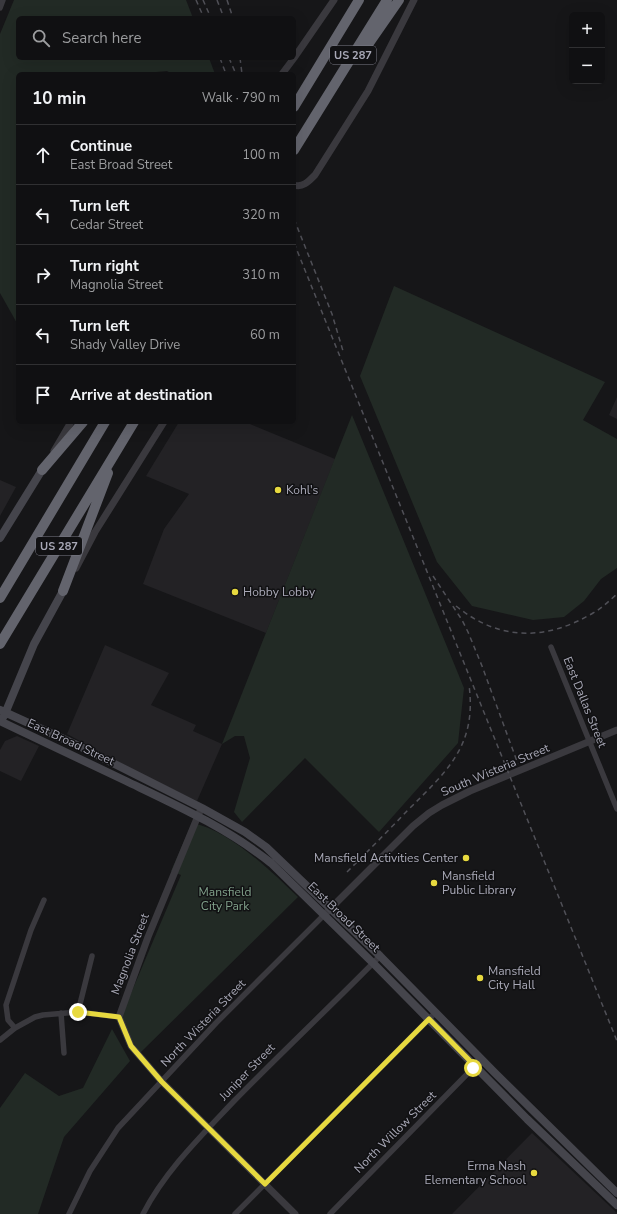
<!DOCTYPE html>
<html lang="en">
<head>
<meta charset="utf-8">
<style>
  body { margin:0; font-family:"Nunito Sans",sans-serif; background:#19191b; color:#f1f3f6 }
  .controls { position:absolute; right:12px; top:12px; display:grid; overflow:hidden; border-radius:6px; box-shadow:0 4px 16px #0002 }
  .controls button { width:36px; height:36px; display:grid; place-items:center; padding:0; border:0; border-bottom:1px solid #303032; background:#101012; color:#f1f3f6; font:20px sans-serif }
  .stop { position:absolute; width:12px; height:12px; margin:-9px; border:3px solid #e7d93f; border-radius:50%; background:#fff }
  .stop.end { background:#e7d93f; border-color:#fff; box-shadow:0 1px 4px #0008 }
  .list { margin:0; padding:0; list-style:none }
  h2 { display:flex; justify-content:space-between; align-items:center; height:52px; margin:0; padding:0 16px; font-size:17px }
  h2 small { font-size:13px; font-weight:400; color:#9c9d9f }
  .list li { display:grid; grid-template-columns:26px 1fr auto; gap:12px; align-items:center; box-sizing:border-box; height:60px; padding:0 16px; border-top:1px solid #303032 }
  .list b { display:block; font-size:15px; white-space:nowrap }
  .list p { margin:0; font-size:13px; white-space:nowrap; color:#9c9d9f }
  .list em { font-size:13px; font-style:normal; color:#9c9d9f }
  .icon { flex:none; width:22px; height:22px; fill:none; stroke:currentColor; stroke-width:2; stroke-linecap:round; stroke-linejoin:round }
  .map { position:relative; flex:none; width:617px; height:1214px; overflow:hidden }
  .search { position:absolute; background:#101012; box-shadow:0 4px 16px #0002; left:16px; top:16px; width:280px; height:44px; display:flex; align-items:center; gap:10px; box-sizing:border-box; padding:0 14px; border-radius:6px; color:#9c9d9f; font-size:15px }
  .panel { position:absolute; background:#101012; box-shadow:0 4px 16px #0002; left:16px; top:72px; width:280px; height:352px; border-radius:6px }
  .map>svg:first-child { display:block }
  .built { fill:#232225 }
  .green { fill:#222a25 }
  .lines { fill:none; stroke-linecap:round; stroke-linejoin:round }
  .minor { stroke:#3a393e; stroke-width:5.5 }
  .tertiary { stroke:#3a393e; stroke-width:7 }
  .secondary { stroke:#45454c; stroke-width:8 }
  .motorway { stroke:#63646d; stroke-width:10 }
  .rail { stroke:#505057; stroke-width:1.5; stroke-dasharray:5 4; stroke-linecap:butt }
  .route { stroke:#e7d93f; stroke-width:5 }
  .poi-dot { fill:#e7d93f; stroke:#111113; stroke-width:1.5 }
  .labels { text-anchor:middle; stroke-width:3; stroke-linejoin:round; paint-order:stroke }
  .shield { fill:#111113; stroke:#7b7b86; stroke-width:1 }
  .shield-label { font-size:11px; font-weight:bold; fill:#a9a9b7 }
  .poi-label { font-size:12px; fill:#a9a9b7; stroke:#111113; text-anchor:start }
  .street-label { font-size:12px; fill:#a9a9b7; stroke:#111113 }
  .park-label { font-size:12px; fill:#81a18b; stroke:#111113 }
</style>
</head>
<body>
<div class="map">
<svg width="617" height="1214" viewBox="0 0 617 1214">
  <rect width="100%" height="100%" fill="#161618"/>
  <!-- built -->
  <path class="built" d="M617,397V419L609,415Z
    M179,422H245L335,459L266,633L143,584L164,529L189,494L146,476Z
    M0,480L16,487L0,516Z
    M105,645L169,673L151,705L196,725L193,731L222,744L197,801L145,776L67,734Z
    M17,736L39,746L21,781L0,771V750L5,741Z
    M532,1133L617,1213V1214H452Z"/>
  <!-- green -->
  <path class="green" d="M14,0H186L193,18H18V58H209L215,74H172L167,71L156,72L155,74H18V325L0,293V34Z
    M394,286L605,382L583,420L617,439V568L601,579L584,601L564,617L533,620L472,606L437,562L360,376Z
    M352,415L464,688L458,743L379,832L305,758L242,822L234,812L250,758L244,736H235L222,744Z
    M192,823C229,830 271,871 298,897L140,1053L127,1033L121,1017L181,875L171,871Z
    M112,1029L130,1061L64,1137L38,1214H0V1108L25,1073L59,1096L83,1088Z"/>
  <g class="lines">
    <!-- minor -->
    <path class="minor" d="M0,8L3,0
      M551,647L617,809
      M78,1012L92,956
      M61,1013L64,1053
      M15,1028L8,1020L6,1005L31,930L44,900
      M0,1040L15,1028L35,1017L43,1015L78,1012L119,1017
      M69,1214L90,1171L118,1128L216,1023L324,915
      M143,1214C165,1171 201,1136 234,1101C282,1052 332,1005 380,956
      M235,1214L435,1013
      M330,1214L475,1066L480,1057"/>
    <!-- tertiary -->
    <path class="tertiary" d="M294,58L334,0
      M282,74L294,58
      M294,185C303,188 309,181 315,175L368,91L414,0
      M54,451L71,422
      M76,568L95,532L164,422
      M200,811L148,937L119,1017L131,1046L162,1082L295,1214
      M324,915L413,826L429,813L442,805L470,791L617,730"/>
    <!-- secondary -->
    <path class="secondary" d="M0,538L42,470
      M0,710L81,747L202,808L245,832L266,847L380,956L495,1073L617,1193
      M4,716L34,644L63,591
      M0,721C42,741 84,761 126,781C176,805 227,828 271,863L373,963L527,1119L617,1205"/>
    <!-- motorway -->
    <path class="motorway" d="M358,59L399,0
      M294,107L359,0
      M294,150L387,0
      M42,470L83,422
      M63,591L108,473
      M0,598L105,422
      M0,644L134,422"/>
    <!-- rail -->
    <path class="rail" d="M196,0L204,18
      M203,0L211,18
      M217,0L224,18
      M227,0L233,18
      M220,58L226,74
      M229,58L236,74
      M240,58L242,74
      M294,219L332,314L343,351
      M294,243L617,1041
      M433,576L462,620L468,632L482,666L518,764
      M456,606C499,641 546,641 593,613C602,608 609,601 617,594
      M347,872C367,852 387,832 407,811C447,771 477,746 469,685"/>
  </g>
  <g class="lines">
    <!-- route -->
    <path class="route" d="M78,1012L119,1017L131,1046L162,1082L265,1184L429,1019L475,1066L473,1068"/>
  </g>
  <!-- markers -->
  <g class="poi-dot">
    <circle cx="278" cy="490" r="4"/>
    <circle cx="235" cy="592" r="4"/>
    <circle cx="466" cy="858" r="4"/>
    <circle cx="434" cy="883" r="4"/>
    <circle cx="480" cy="978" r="4"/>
    <circle cx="534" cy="1173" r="4"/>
  </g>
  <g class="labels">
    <!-- shield labels -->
    <g class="shield">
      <rect x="330" y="46" width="46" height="18" rx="3"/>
      <rect x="36" y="537" width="46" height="18" rx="3"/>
    </g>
    <g class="shield-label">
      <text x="353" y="59">US 287</text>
      <text x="59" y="550">US 287</text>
    </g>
    <!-- poi labels -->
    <g class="poi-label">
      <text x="286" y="494">Kohl's</text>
      <text x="243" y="596">Hobby Lobby</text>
      <text x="458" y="862" text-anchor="end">Mansfield Activities Center</text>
      <text x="442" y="880">Mansfield<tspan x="442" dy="14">Public Library</tspan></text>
      <text x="488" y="975">Mansfield<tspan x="488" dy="14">City Hall</tspan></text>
      <text x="526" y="1170" text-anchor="end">Erma Nash<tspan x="526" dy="14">Elementary School</tspan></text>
    </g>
    <!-- street labels -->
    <g class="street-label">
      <text transform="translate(585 702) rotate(68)" y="4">East Dallas Street</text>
      <text transform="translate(71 742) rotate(25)" y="4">East Broad Street</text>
      <text transform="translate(495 770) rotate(-23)" y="4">South Wisteria Street</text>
      <text transform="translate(344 917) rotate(44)" y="4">East Broad Street</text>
      <text transform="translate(130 954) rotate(-69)" y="4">Magnolia Street</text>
      <text transform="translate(203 1023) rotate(-46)" y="4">North Wisteria Street</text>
      <text transform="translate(247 1072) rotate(-46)" y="4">Juniper Street</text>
      <text transform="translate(395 1132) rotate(-45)" y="4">North Willow Street</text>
    </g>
    <!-- park labels -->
    <g class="park-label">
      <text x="225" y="896">Mansfield<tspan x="225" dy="14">City Park</tspan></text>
    </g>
  </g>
</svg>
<div class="controls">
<button>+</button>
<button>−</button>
</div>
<div class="stop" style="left:473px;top:1068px"></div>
<div class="stop end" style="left:78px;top:1012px"></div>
<div class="search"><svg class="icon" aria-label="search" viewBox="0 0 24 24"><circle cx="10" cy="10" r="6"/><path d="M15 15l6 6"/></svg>Search here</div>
<section class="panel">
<h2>10 min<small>Walk · 790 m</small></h2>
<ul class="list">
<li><svg class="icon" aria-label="ahead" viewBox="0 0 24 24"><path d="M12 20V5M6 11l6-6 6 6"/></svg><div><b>Continue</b><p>East Broad Street</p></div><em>100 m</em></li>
<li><svg class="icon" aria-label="left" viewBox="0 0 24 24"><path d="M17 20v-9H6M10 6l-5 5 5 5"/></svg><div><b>Turn left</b><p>Cedar Street</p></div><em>320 m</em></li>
<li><svg class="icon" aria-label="right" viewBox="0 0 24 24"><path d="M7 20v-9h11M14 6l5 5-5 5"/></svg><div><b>Turn right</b><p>Magnolia Street</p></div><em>310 m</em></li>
<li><svg class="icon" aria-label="left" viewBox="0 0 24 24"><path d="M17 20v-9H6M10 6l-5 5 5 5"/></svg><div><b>Turn left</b><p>Shady Valley Drive</p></div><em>60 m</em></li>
<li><svg class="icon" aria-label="arrive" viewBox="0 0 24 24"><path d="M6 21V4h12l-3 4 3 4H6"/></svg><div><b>Arrive at destination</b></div></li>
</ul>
</section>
</div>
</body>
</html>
